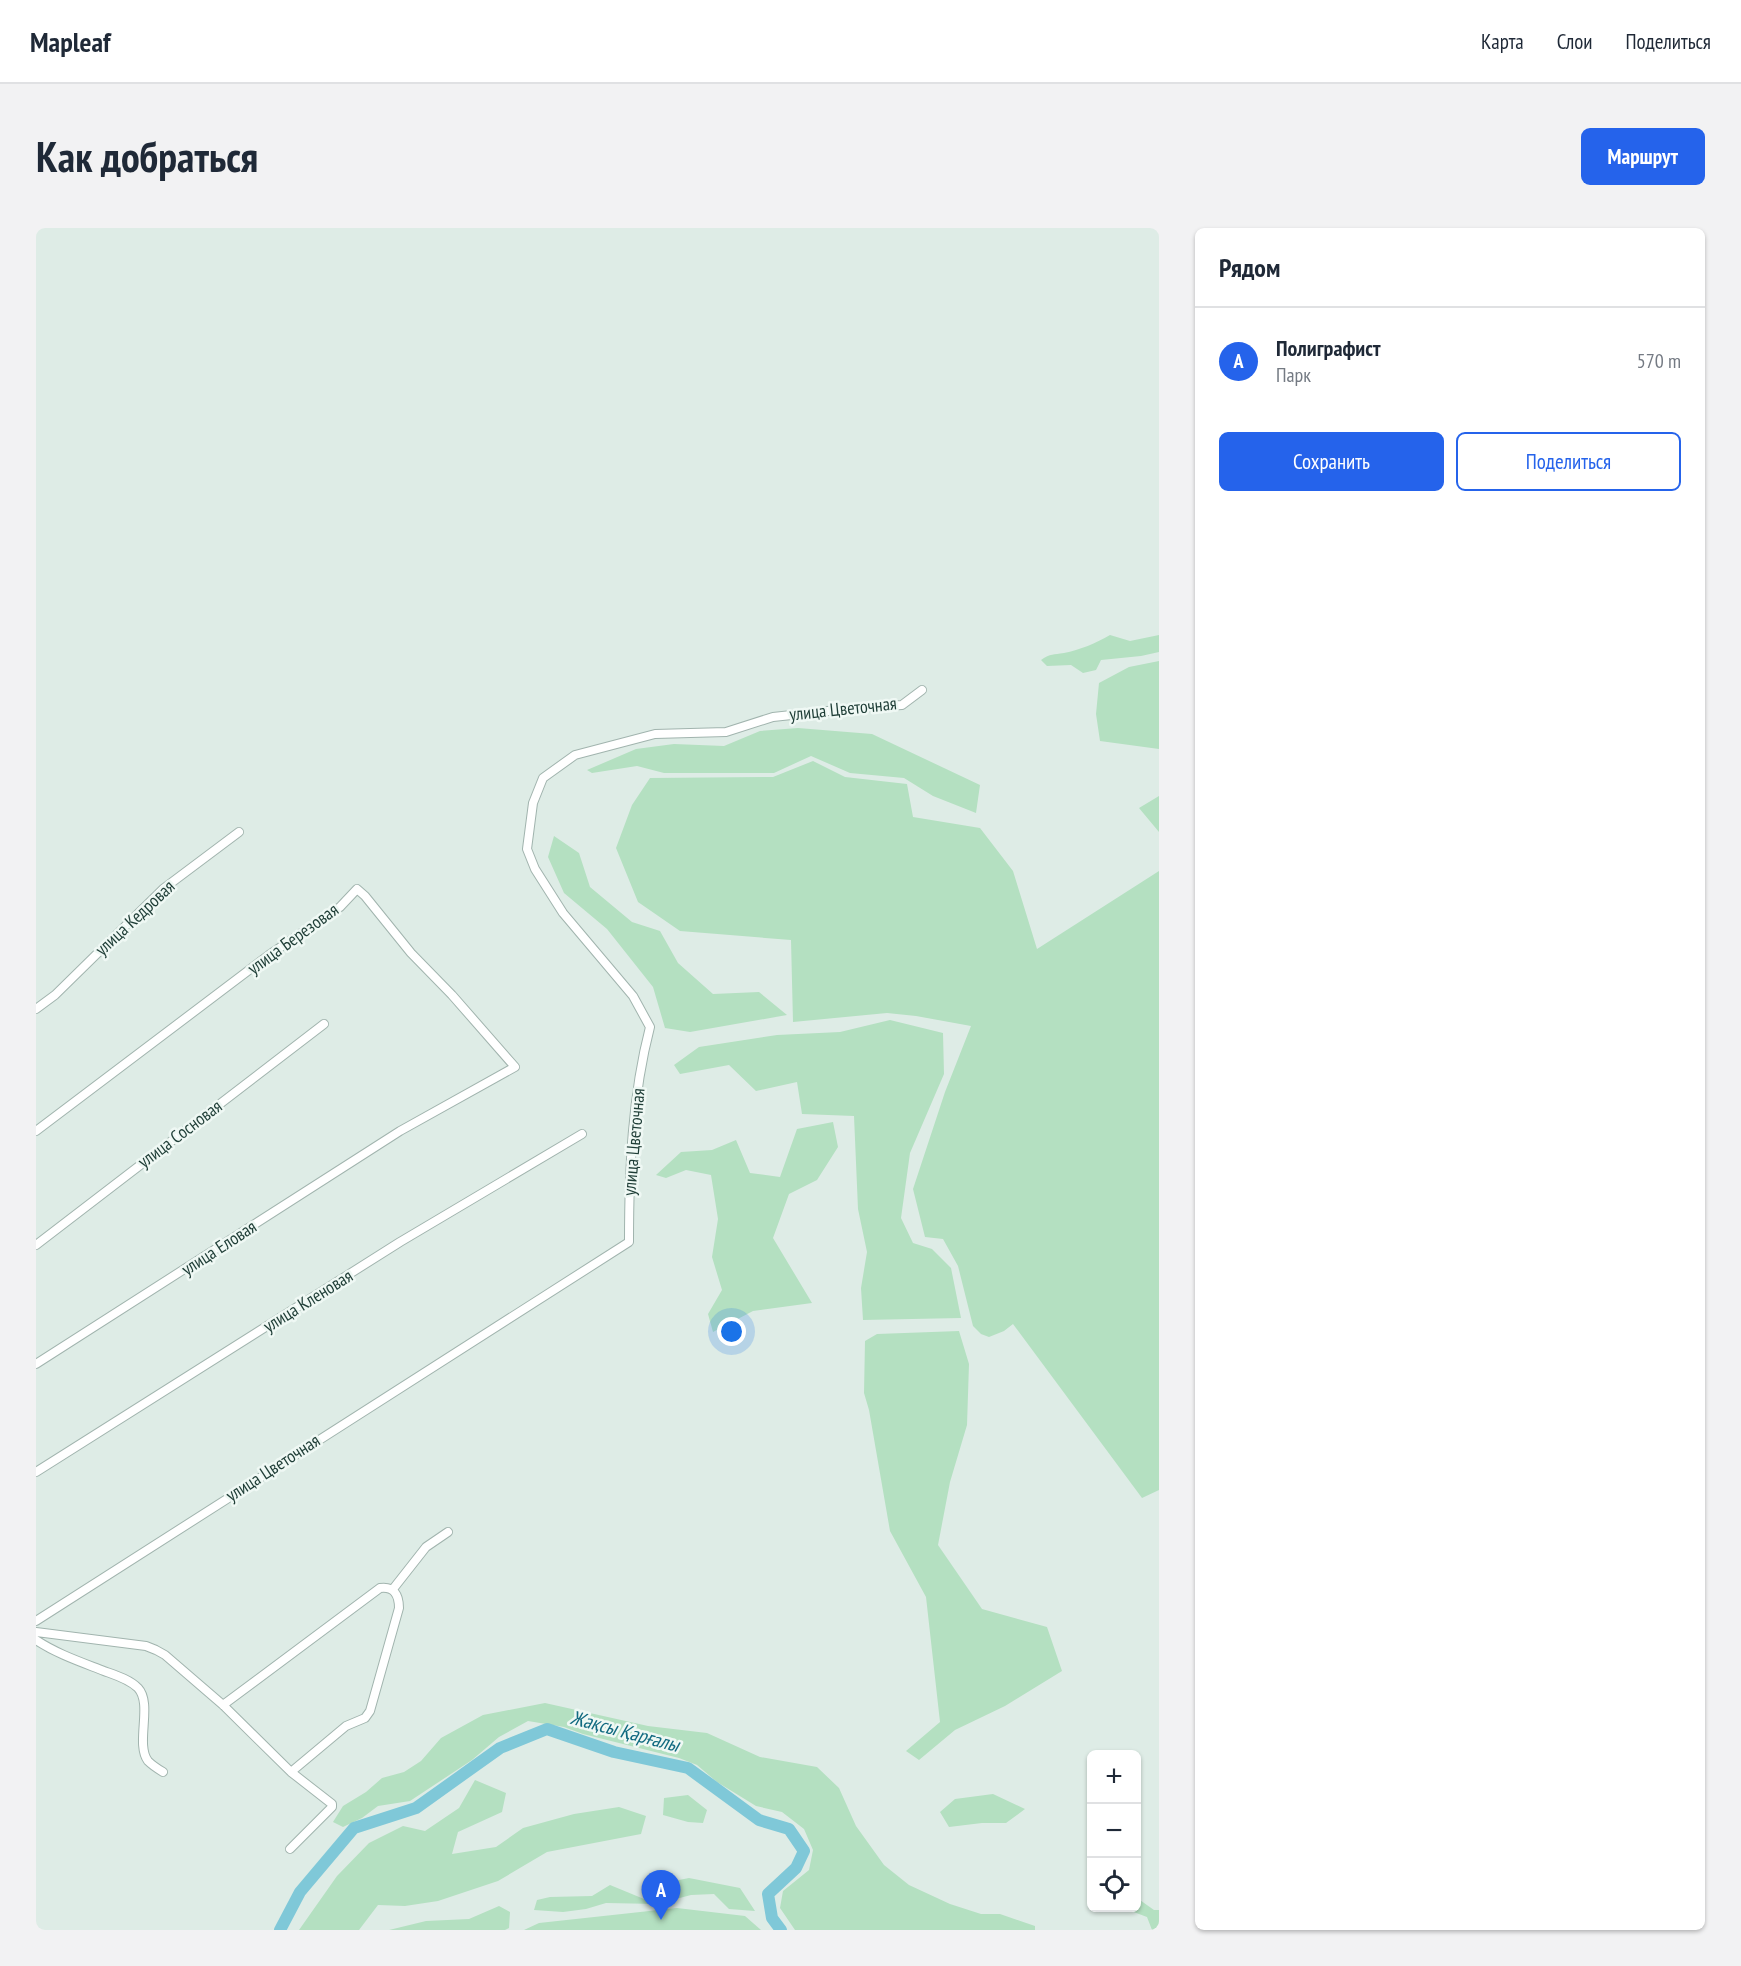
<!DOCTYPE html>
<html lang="ru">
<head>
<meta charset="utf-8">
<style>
  body { margin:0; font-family:"PT Sans Narrow",sans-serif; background:#f2f2f3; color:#1f2937 }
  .controls { position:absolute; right:18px; bottom:18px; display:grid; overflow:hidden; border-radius:9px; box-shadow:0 2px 4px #0004 }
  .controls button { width:54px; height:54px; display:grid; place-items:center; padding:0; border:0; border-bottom:2px solid #e0e1e3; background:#fff; color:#1f2937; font:30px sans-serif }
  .you { position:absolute; left:696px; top:1104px; width:21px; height:21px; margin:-15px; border:4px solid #fff; border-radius:50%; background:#1a73e8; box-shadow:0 0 0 9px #1a73e833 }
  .badge { display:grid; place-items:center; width:39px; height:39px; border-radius:50%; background:#2563eb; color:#fff; font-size:20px; font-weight:700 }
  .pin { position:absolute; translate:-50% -50px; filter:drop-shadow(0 2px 3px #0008) }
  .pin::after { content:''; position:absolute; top:32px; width:21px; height:18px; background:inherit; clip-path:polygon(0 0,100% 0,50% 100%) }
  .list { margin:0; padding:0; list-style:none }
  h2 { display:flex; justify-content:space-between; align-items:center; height:78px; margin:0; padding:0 24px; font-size:26px }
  h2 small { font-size:20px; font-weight:400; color:#747a83 }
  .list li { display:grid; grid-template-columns:39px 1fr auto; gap:18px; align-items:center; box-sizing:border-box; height:108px; padding:0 24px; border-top:2px solid #e0e1e3 }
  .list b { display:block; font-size:22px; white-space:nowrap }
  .list p { margin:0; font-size:20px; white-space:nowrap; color:#747a83 }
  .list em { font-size:20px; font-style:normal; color:#747a83 }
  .actions { display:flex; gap:12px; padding:18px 24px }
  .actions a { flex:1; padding:14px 0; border:2px solid #2563eb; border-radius:9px; text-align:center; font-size:21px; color:#2563eb }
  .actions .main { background:#2563eb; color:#fff }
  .icon { flex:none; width:33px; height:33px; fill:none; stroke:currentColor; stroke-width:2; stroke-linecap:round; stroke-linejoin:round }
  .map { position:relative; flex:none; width:1123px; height:1702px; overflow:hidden; border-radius:9px }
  header { display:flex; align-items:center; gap:36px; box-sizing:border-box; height:84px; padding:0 30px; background:#fff; border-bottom:2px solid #e0e1e3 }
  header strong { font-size:28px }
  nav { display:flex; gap:33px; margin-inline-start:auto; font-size:21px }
  .intro { display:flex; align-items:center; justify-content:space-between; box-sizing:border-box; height:144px; padding:0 36px }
  h1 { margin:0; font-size:42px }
  .button { padding:15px 27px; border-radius:9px; background:#2563eb; color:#fff; font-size:21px; font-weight:700 }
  main { display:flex; gap:36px; padding:0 36px }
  aside { flex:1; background:#fff; border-radius:9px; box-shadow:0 2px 4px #0004 }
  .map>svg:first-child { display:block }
  .green { fill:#b4e0c1 }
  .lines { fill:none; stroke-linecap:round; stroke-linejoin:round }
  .river { stroke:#7fc8d8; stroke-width:12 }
  .street-casing { stroke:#a1b4ae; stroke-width:10 }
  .street { stroke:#fff; stroke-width:8 }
  .labels { text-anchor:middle; stroke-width:5; stroke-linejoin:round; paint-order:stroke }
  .street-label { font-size:18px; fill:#1e3d36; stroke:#eff8f4 }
  .water-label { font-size:20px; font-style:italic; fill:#116a80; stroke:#eff8f4 }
</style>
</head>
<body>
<header>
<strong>Mapleaf</strong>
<nav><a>Карта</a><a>Слои</a><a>Поделиться</a></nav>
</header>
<div class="intro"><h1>Как добраться</h1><a class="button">Маршрут</a></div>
<main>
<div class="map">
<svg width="1123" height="1702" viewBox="0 0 1123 1702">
  <rect width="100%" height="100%" fill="#deece6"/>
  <!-- green -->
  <path class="green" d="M1074,407L1094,413L1123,407V424L1105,428L1065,432L1060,442L1047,445L1035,437L1011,438L1005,432C1015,425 1017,427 1028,425C1044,422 1060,415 1074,407Z
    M1123,433V521L1064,513L1060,486L1063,455L1093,439Z
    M762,500L836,506L944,557L940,585L897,568L868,550L814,545L775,528L738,545H628L601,538L556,545L551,542L600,521L638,516L688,518L724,503Z
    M777,533L809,549L871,556L877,589L944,600L977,643L1001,721L1123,643V1262L1106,1270L977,1096L968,1103L953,1109L945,1106L937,1098L922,1038L907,1011L889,1009L877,961L909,864L935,798L880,788L851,785L757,794L755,712L644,703L602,674L580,620L596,577L614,550L737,549Z
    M1123,568V604L1103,580Z
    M518,608L543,625L554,659L596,694L624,703L642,735L677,766L723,764L751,787L654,804L629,800L617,759L571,701L528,665L512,629Z
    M854,792L907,805L908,846L874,925L865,990L877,1015L896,1021L915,1040L925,1090L827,1092L825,1060L831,1024L822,981L818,888L766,886L761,854L720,863L693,837L644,846L638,837L663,819L741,807L804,804Z
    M797,894L802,919L781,952L753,966L737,1010L776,1075L717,1083L677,1104L672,1086L686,1062L676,1029L682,991L675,947L650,942L630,950L620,947L645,924L676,922L700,912L714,945L744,949L761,901Z
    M923,1103L933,1136L931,1197L914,1254L902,1317L946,1381L1011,1399L1026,1443L969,1478L919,1502L883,1532L870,1523L904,1494L890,1369L854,1303L833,1182L828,1165L829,1113L841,1106Z
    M509,1475L612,1498L671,1505L724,1529L781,1539L803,1560L820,1598L848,1637L873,1657L914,1676L945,1686H964L999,1698V1702H759L744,1680L747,1663L773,1642L777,1622L768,1601L746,1584L720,1578L681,1554L661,1537L643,1530L547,1506L528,1499L492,1493L463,1509L436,1532L374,1573L342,1578L326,1590L307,1599L297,1594L307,1578L330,1564L346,1550L368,1544L385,1533L405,1510L447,1487Z
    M439,1552L470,1565L466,1584L422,1604L416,1626L460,1619L487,1600L538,1586L583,1579L610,1588L605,1606L511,1624L462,1653L402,1673L369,1678L342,1677L323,1702H263L301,1648L333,1615L367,1598L389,1603L423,1580Z
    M957,1566L989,1581L970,1595H946L913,1599L904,1584L919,1571Z
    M652,1567L671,1582L667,1595L652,1594L627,1587L628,1570Z
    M653,1650L704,1660L719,1683L693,1681L678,1666L655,1667L621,1676L570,1675L550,1681L527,1684L498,1682L501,1672L514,1669L556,1668L574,1657L608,1671L628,1655Z
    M1101,1670L1118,1682H1123V1702H1116L1111,1689L1087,1680H1100Z
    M463,1678L474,1684L473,1700L469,1702H353L390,1693L433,1691Z
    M641,1680L709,1688L725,1702H488L503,1695Z"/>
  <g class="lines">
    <!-- river -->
    <path class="river" d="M244,1702L264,1664L318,1600L380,1580L464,1520L511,1501L578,1524L652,1540L723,1592L753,1601L768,1623L760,1640L732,1666L736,1690L745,1702"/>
    <!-- street casing -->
    <g class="street-casing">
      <path id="street" d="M0,781L19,767L127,661L203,604
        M0,903L233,727L304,679L321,661L329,668L375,725L416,767L479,839L364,903L0,1136
        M0,1017L288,796
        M0,1244L364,1014L546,906
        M357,1361L390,1319L412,1304
        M0,1393L593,1014C593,942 596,868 614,799L597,768L527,685L499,641L491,621L497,575L507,550L539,527L619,506L690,504L737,489L820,480L866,477L886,462
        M0,1404L110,1418L120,1422L129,1427L187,1477L255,1544L296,1576V1579L254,1621
        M0,1412C21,1426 45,1434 68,1443C79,1447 93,1451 102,1460C117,1476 99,1516 112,1533C116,1537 122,1541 127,1544
        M187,1477L344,1360C358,1358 363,1367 363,1380L334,1483L329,1490L310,1498L255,1544"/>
    </g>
    <!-- street -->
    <use href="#street" class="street"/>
  </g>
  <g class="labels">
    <!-- street labels -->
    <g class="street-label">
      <text transform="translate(807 481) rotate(-6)" y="6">улица Цветочная</text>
      <text transform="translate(99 690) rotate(-43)" y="6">улица Кедровая</text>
      <text transform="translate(257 711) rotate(-36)" y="6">улица Березовая</text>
      <text transform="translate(144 906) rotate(-37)" y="6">улица Сосновая</text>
      <text transform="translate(598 914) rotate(-85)" y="6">улица Цветочная</text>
      <text transform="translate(183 1020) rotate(-33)" y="6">улица Еловая</text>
      <text transform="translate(272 1073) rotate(-32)" y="6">улица Кленовая</text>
      <text transform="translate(237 1240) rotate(-33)" y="6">улица Цветочная</text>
    </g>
    <!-- water labels -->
    <g class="water-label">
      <text transform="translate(589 1503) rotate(15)" y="7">Жақсы Қарғалы</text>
    </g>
  </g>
</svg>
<div class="controls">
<button>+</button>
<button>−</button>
<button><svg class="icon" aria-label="locate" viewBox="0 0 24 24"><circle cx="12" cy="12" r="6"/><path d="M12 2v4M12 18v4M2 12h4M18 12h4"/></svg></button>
</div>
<div class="you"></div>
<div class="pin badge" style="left:625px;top:1692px">A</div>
</div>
<aside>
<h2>Рядом<small></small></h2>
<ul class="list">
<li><span class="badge">A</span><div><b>Полиграфист</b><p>Парк</p></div><em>570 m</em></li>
</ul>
<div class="actions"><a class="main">Сохранить</a><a>Поделиться</a></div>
</aside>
</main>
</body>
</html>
